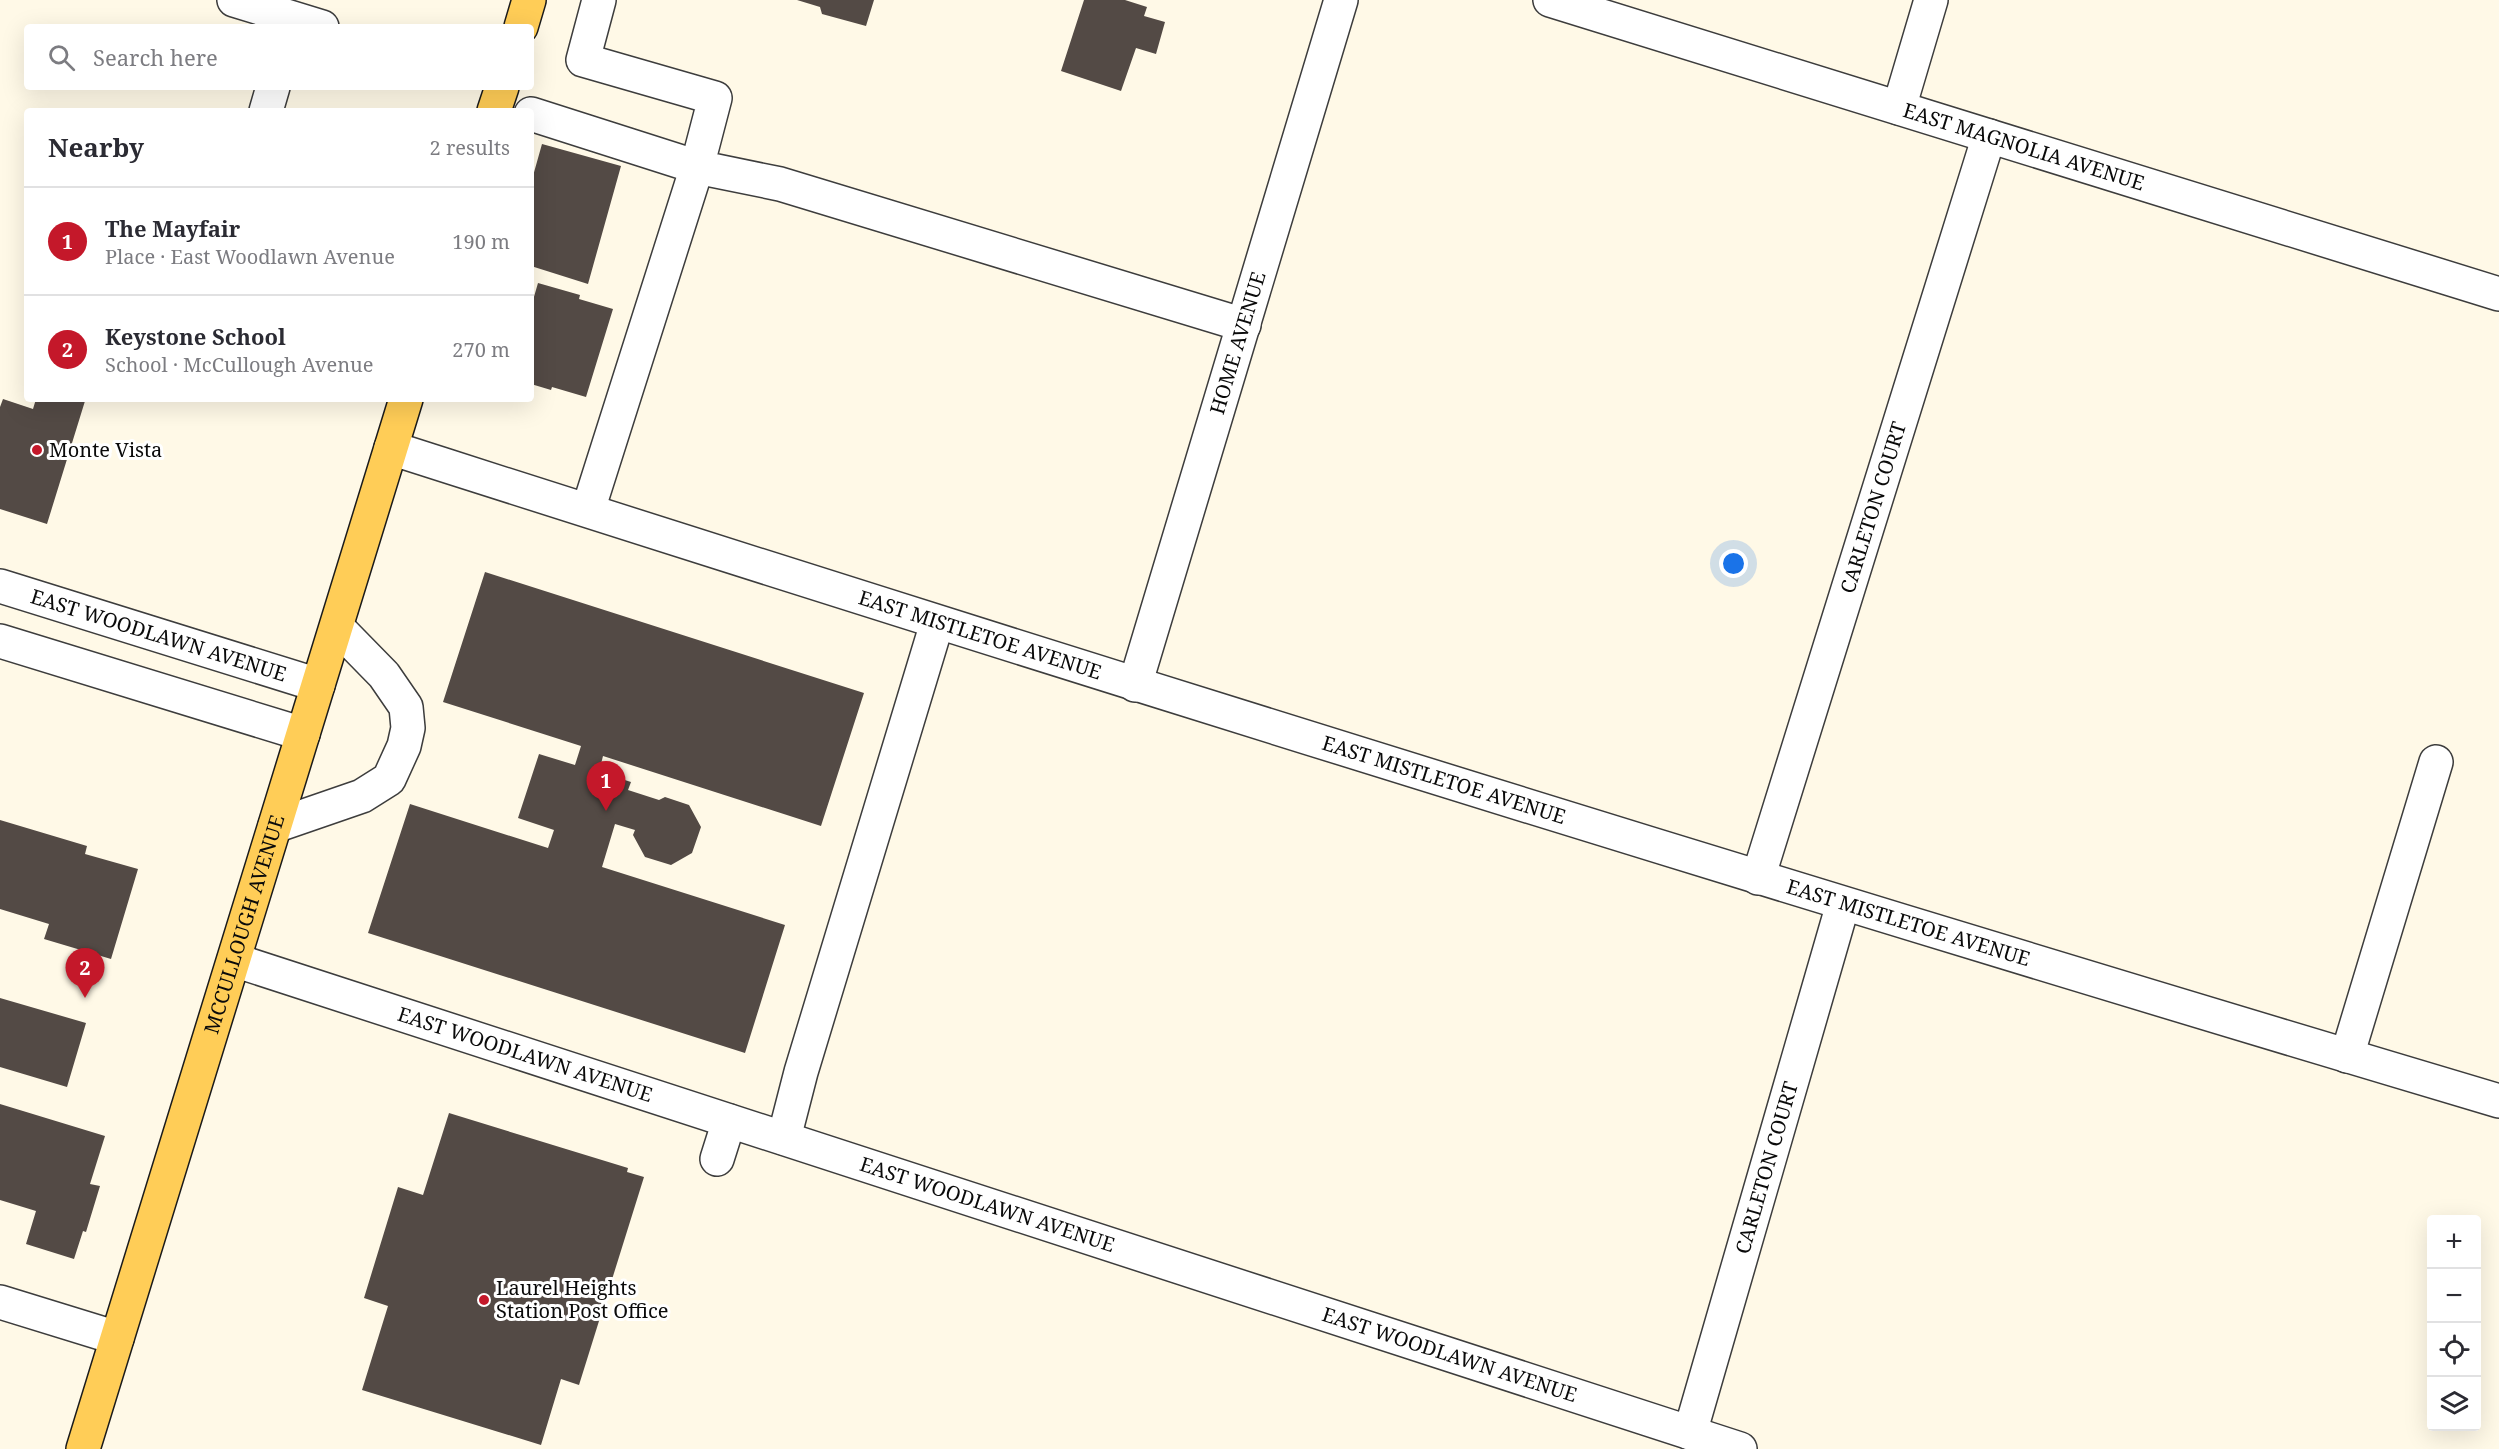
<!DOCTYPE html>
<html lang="en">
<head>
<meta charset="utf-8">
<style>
  body { margin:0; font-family:"Noto Serif",serif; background:#f7f7f7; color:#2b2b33 }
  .controls { position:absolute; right:18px; bottom:18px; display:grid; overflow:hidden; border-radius:6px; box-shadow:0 6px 24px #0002 }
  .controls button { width:54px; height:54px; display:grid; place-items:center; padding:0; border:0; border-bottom:2px solid #e1e1e2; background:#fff; color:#2b2b33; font:30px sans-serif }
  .you { position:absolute; left:1734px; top:564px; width:21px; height:21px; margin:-15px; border:4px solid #fff; border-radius:50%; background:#1a73e8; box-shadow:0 0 0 9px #1a73e833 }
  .badge { display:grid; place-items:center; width:39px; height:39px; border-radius:50%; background:#c4182a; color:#fff; font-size:20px; font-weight:700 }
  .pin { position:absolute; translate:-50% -50px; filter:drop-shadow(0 2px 3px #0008) }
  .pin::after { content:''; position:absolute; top:32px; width:21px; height:18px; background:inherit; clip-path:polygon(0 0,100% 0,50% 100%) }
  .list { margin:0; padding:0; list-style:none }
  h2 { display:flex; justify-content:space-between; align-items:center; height:78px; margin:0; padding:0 24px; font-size:26px }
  h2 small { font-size:20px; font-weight:400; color:#7c7c81 }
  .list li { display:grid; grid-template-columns:39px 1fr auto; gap:18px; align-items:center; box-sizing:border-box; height:108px; padding:0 24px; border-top:2px solid #e1e1e2 }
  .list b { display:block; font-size:22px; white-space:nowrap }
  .list p { margin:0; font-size:20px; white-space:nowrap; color:#7c7c81 }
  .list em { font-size:20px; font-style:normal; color:#7c7c81 }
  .icon { flex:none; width:33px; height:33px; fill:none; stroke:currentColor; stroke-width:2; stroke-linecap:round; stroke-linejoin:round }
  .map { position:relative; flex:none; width:2499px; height:1449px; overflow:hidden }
  .search { position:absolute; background:#fff; box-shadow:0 6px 24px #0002; left:24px; top:24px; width:510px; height:66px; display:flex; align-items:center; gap:15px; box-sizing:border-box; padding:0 21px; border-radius:6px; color:#7c7c81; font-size:22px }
  .panel { position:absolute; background:#fff; box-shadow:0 6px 24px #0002; left:24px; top:108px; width:510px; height:294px; border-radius:6px }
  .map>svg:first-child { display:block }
  .building { fill:#534a45 }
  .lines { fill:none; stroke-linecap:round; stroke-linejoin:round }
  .minor-casing { stroke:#3d3d3d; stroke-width:36 }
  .major-casing { stroke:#1b1b1b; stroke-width:36 }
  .minor { stroke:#fff; stroke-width:33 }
  .major { stroke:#ffcd57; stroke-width:33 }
  .poi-dot { fill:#c4182a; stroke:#fff; stroke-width:2 }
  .labels { text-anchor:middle; stroke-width:6; stroke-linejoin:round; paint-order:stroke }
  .street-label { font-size:20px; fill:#0a0a0a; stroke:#fff }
  .poi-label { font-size:20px; fill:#0a0a0a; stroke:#fff; text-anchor:start }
</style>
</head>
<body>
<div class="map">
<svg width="2499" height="1449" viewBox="0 0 2499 1449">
  <rect width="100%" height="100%" fill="#fff9e7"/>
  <!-- building -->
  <path class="building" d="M797,0H874L866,26L822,14L820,7Z
    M1084,0H1125L1147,7L1144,16L1165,22L1156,54L1136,48L1121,91L1061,71Z
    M542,144L621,166L588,284L531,266V183Z
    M538,283L580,295L579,299L613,309L586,397L552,387L551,390L531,384V307Z
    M3,399L33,409L36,399H77L85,401L47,524L0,509V407Z
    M485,572L864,693L821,826L603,756L599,772L631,782L628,790L659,800L665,797L689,805L701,827L692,853L671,865L645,857L633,835L635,830L615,824L602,867L785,925L745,1053L368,933L410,804L548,848L554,830L518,818L539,754L575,765L581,746L443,702Z
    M0,820L87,846L85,854L138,869L111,959L44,939L49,924L0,909Z
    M0,998L86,1023L67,1087L0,1067Z
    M0,1104L105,1136L90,1184L100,1186L86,1232L83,1231L74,1259L26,1244L36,1211L0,1200Z
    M449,1113L628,1168L627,1172L644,1177L579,1385L561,1379L541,1445L362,1390L388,1306L364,1298L398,1187L423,1195Z"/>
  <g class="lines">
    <!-- minor casing -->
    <g class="minor-casing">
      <g id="minor">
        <path d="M234,0L322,27"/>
        <path d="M599,0L583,60L715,98L697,167L780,184L1244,325"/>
        <path id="s1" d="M1550,0L2499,294"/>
        <path d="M1899,108L1931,0"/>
        <path d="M266,111L273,87"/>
        <path d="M531,114L697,167L588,510"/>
        <path id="s2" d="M391,448C1091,672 1794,891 2499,1101"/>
        <path id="s3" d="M0,586L318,685"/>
        <path d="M0,641L303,734"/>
        <path id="s4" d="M1135,685L1341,0"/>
        <path d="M275,826L362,796L389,779L404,746L408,728L406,707L384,675L337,627"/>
        <path id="s5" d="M1758,878L1989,136"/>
        <path id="s6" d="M234,960L1740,1449"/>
        <path d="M2347,1056L2436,762"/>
        <path d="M784,1138L801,1072L937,623"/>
        <path d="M717,1159L729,1121"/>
        <path d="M0,1302L117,1338"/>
        <path id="s7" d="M1690,1433L1843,904"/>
      </g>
    </g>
    <!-- major casing -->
    <g class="major-casing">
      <g id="major">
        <path d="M521,27L529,0"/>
        <path d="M494,111L502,87"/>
        <path id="s8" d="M83,1449L406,399"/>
      </g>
    </g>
    <!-- minor -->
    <use href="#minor" class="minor"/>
    <!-- major -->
    <use href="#major" class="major"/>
  </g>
  <!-- markers -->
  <g class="poi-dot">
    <circle cx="37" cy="450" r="6"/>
    <circle cx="484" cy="1300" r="6"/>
  </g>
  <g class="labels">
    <!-- street labels -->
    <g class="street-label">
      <text dy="7" stroke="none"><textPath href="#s1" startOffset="496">EAST MAGNOLIA AVENUE</textPath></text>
      <text dy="7" stroke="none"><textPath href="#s4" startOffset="357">HOME AVENUE</textPath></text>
      <text dy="7" stroke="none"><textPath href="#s5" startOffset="388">CARLETON COURT</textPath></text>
      <text dy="7" stroke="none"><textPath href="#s3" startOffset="166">EAST WOODLAWN AVENUE</textPath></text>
      <text dy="7" stroke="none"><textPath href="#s2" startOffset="618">EAST MISTLETOE AVENUE</textPath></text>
      <text dy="7" stroke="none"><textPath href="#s2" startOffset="1104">EAST MISTLETOE AVENUE</textPath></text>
      <text dy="7" stroke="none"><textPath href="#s2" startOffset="1590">EAST MISTLETOE AVENUE</textPath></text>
      <text dy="7" stroke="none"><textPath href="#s8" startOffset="549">MCCULLOUGH AVENUE</textPath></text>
      <text dy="7" stroke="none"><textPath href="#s6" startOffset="306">EAST WOODLAWN AVENUE</textPath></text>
      <text dy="7" stroke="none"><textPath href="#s7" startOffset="276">CARLETON COURT</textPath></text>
      <text dy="7" stroke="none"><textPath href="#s6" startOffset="792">EAST WOODLAWN AVENUE</textPath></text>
      <text dy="7" stroke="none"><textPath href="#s6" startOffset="1278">EAST WOODLAWN AVENUE</textPath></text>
    </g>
    <!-- poi labels -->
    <g class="poi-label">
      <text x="49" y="457">Monte Vista</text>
      <text x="496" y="1295">Laurel Heights<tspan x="496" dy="23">Station Post Office</tspan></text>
    </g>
  </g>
</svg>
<div class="controls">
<button>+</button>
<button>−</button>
<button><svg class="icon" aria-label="locate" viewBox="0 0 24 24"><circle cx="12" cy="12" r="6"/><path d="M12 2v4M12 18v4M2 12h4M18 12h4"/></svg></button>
<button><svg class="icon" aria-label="layers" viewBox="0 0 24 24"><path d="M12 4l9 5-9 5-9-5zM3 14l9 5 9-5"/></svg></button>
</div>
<div class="you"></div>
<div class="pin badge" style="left:606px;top:811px">1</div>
<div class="pin badge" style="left:85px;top:998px">2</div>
<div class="search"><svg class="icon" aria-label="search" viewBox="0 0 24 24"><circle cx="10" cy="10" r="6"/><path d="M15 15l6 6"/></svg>Search here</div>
<section class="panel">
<h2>Nearby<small>2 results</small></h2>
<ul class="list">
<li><span class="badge">1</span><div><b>The Mayfair</b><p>Place · East Woodlawn Avenue</p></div><em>190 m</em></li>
<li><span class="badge">2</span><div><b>Keystone School</b><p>School · McCullough Avenue</p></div><em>270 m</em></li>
</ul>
</section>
</div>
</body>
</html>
